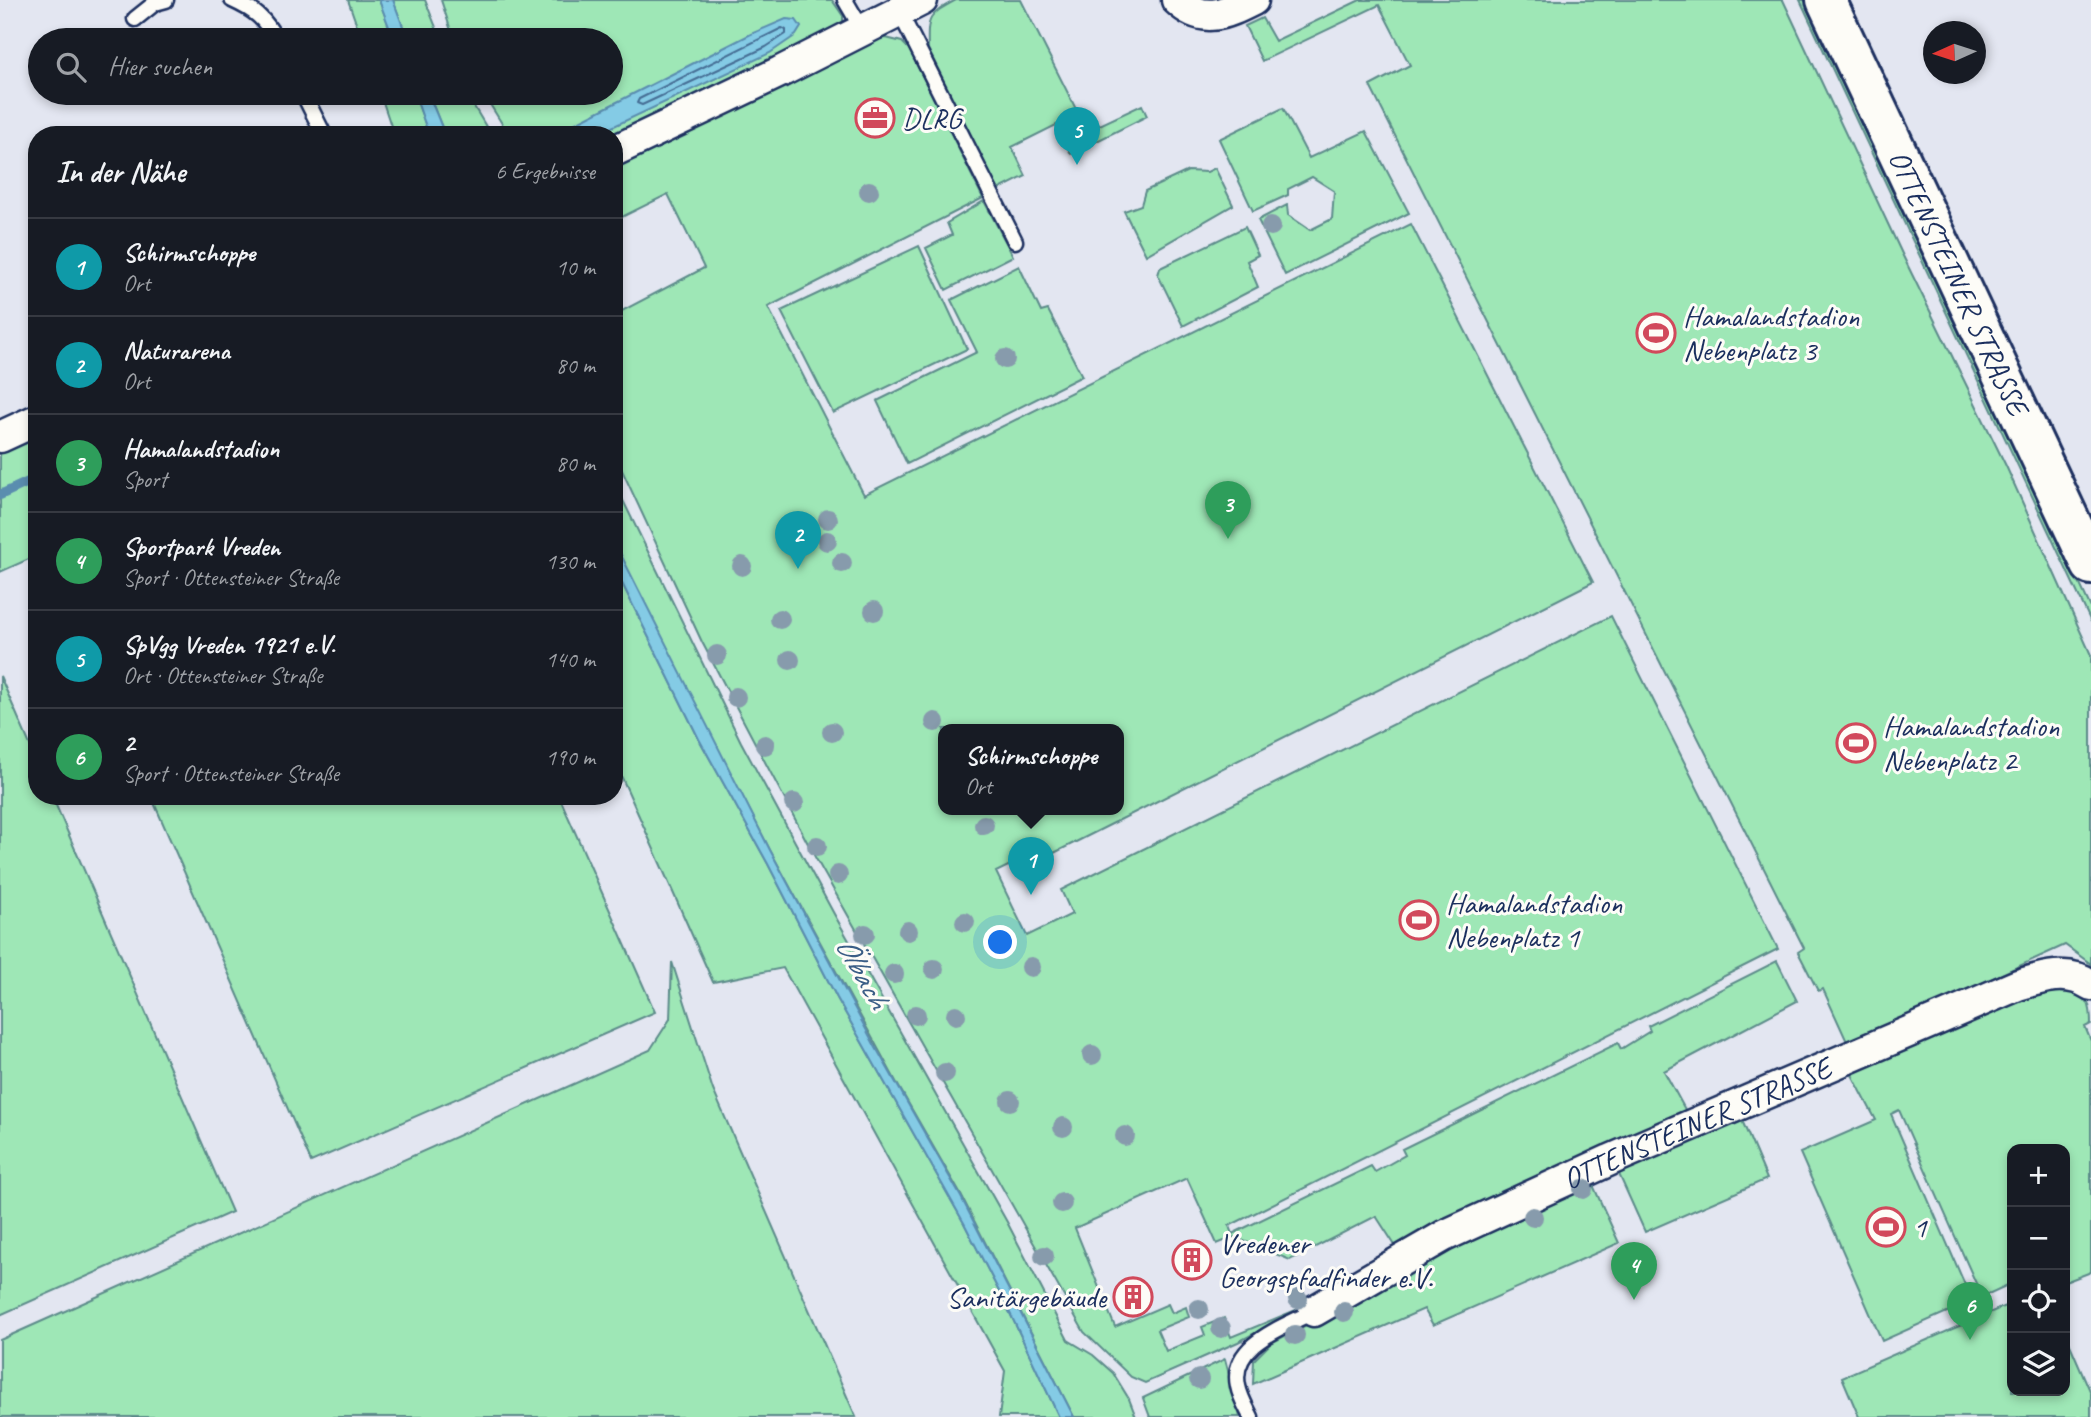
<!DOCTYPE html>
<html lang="de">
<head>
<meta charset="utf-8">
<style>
  body { margin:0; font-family:Caveat,sans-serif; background:#20242c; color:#f1f3f6 }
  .controls { position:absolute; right:21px; bottom:21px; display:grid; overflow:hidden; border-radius:14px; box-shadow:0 4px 10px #0003 }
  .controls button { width:63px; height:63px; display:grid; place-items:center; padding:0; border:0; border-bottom:2px solid #363941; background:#171b24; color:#f1f3f6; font:35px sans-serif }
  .compass { position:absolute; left:1923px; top:21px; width:63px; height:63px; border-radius:50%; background:#171b24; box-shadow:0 4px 10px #0003; rotate:267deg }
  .you { position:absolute; left:1001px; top:943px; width:24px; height:24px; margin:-18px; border:5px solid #fff; border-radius:50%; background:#1a73e8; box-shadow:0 0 0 10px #1a73e833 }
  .badge { display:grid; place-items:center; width:46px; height:46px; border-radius:50%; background:#d1495b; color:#fff; font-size:23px; font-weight:700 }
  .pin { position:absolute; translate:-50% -58px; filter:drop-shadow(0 2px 4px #0008) }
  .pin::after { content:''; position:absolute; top:37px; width:24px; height:21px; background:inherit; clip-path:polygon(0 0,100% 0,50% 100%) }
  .popup { position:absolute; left:938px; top:724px; width:186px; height:91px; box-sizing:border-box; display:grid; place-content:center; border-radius:14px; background:#171b24; filter:drop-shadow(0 2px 5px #0005); font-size:23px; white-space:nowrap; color:#9ea1a6 }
  .popup b { font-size:26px; color:#f1f3f6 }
  .popup::after { content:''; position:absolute; left:50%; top:100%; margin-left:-14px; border:14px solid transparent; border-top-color:#171b24 }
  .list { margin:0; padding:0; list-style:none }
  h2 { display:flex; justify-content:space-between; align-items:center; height:91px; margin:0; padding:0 28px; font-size:30px }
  h2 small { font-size:23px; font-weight:400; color:#9ea1a6 }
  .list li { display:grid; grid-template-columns:46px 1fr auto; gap:21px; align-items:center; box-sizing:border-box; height:98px; padding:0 28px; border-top:2px solid #363941 }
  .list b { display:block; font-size:26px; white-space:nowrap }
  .list p { margin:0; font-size:23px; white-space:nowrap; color:#9ea1a6 }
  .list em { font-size:23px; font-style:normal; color:#9ea1a6 }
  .icon { flex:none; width:38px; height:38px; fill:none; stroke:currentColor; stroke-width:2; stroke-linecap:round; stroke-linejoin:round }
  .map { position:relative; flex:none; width:2091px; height:1417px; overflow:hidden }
  .search { position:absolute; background:#171b24; box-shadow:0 4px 10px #0003; left:28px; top:28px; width:595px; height:77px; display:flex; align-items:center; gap:18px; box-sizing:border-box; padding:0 24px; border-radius:38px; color:#9ea1a6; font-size:26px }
  .panel { position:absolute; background:#171b24; box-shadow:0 4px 10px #0003; left:28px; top:126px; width:595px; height:679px; border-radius:28px }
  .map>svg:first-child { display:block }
  .green { fill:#9ee7b6; stroke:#5c8b8a; stroke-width:2; fill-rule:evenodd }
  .water { fill:#84cbe5; stroke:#5a8daf; stroke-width:2 }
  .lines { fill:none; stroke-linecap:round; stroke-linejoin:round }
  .shore { stroke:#456d94; stroke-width:2 }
  .stream { stroke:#5a8daf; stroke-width:10 }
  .service-casing { stroke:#1b2f5e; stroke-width:19 }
  .minor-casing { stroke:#1b2f5e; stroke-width:35 }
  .secondary-casing { stroke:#1b2f5e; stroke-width:44 }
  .service { stroke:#fdfcf7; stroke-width:14 }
  .minor { stroke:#fdfcf7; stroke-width:30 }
  .secondary { stroke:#fdfcf7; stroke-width:38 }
  .tree { fill:#879bac }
  .labels { text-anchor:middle; stroke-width:6; stroke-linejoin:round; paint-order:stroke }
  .poi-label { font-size:30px; fill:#1b2f5e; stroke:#fdfcf7; text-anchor:start }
  .street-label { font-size:30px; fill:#1b2f5e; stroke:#fdfcf7 }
  .water-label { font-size:32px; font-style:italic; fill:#3a5e86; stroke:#fdfcf7 }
</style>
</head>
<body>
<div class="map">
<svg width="2091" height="1417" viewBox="0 0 2091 1417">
  <rect width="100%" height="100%" fill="#e3e6f1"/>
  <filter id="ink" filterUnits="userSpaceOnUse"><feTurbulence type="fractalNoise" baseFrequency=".0143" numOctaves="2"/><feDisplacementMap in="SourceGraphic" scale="14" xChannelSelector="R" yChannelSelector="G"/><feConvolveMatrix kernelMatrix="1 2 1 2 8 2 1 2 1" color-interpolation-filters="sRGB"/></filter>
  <g filter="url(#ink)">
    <!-- green -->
    <path class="green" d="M348,0H379L394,40H362Z
      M393,0H425L441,40H408Z
      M441,0H832L843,16V28L614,135H509L483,93H611V40H454Z
      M956,0H1021L1087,131L1142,105L1147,116L1071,154L1056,125L1012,147L1026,176L998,190L928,49C927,17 928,15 956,0Z
      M1360,0H1783L1903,256L2006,466L2091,655V964L2065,945L1848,1044L1823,989L1818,991L1798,952L1804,948L1370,86L1410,65L1379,5L1262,61L1245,26L1262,18L1275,41Z
      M1800,0H1807L2091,608V622Z
      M886,38L902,42L909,49L983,198L768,307L864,495L1411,224L1593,582L1044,858L1041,850L996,872L1027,936L1072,914L1061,890L1611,616L1778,949L1229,1226L1232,1234L1371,1166L1375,1172L1405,1155L1402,1149L1618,1043L1621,1049L1650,1031L1648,1026L1777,961L1797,1001L1664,1071L1688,1115L1398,1250L1376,1216L1290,1260L1234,1237L1217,1244L1187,1178L1075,1228L1115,1327L1168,1304L1172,1313L1186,1307L1189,1317L1157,1330L1166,1351L1205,1335L1202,1327L1224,1318L1231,1337L1308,1305L1238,1342L1145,1383L1131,1377L1084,1332L815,857L702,642L614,453V315L704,268L668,194L614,221V160L870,40ZM944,729H1118V809H944Z
      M380,93H414L429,135H394Z
      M428,93H466L491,135H445Z
      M1283,108L1309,158L1366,131L1409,213L1285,275L1258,220L1287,205L1288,215L1310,230L1332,219L1334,191L1312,177L1288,189V195L1253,211L1219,139Z
      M1215,168L1233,205L1146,255L1124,211L1141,205L1145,191L1188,171L1207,172Z
      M984,201L1013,256L946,290L926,248L952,235L947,223Z
      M1245,227L1258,255L1247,261L1258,287L1183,326L1158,275L1160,268Z
      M919,246L967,349L833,413L781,311Z
      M1019,266L1041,312L1048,310L1082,376L907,464L877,401L977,352L951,300Z
      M37,431V571L31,558L0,572V448Z
      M614,482L741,742L834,914L1007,1222L1068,1340L1093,1355L1113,1373L1129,1399L1136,1417H1074L1072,1413L961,1195L899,1087L770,850L648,612L614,541Z
      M614,567L699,739L768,864L837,998L964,1223L1010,1313L1059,1417H999L1005,1371L783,968L713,982L614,760Z
      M0,676L37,761V796H52L232,1212L0,1315Z
      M151,796H559L655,1012L311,1162Z
      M672,962L713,1090L856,1417H0V1340L650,1050L670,1019Z
      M2068,988C2088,1000 2091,1000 2091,1024L2085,1027L2091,1041V1272L2065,1282V1149H2012V1283L1982,1297L1899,1110L1891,1114L1972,1301L1882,1341L1800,1153L1876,1120L1849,1069L2041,990Z
      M1741,1118L1767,1179L1645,1232L1618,1172Z
      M1584,1180L1593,1185L1619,1243L1433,1325L1424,1309L1253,1384L1254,1360L1271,1343L1322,1317L1443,1245Z
      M2012,1303V1391H2065V1333L2091,1393V1417H1859L1842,1377Z
      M1225,1359L1240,1417H1150L1143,1398Z"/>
    <!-- water -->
    <path class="water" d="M379,0H393L408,40H394Z
      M786,19L796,20L801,27L796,35L770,53L595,135H552L751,34Z
      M414,93H428L445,135H429Z
      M614,541L770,850L875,1046L961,1197L1074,1417H1059L1010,1313L964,1223L837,998L768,864L699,739L614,567Z"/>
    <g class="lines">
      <!-- shore -->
      <path class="shore" d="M782,28L786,30V34L766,47L642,105L637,103L639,99Z"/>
      <!-- stream -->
      <path class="stream" d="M0,495L37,478"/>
      <!-- service casing -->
      <g class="service-casing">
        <path id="service" d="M232,0C254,10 265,18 276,40
          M845,0L862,29
          M899,11L1015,241
          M135,19L155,3L166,0
          M303,93L324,135
          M1251,1417C1246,1407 1240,1397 1238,1386C1229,1344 1285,1327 1314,1311"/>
      </g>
      <!-- minor casing -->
      <g class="minor-casing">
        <g id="minor">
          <path d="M1177,0C1203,25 1225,14 1253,0"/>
          <path d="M614,151L780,72L922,0"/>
          <path d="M0,437L37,420"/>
          <path id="s1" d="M1314,1311L1444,1236L1610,1160L2018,985C2043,977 2068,969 2091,985"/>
        </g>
      </g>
      <!-- secondary casing -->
      <g class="secondary-casing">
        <g id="secondary">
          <path id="s2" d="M1826,0L2091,565"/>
        </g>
      </g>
      <!-- service -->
      <use href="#service" class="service"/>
      <!-- minor -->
      <use href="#minor" class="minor"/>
      <!-- secondary -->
      <use href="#secondary" class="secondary"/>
    </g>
    <!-- trees -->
    <g class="tree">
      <circle cx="869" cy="191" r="10"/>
      <circle cx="1271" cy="226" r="10"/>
      <circle cx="1005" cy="359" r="10"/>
      <circle cx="828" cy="519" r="10"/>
      <circle cx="827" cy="541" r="10"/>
      <circle cx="842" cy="563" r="10"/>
      <circle cx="742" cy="566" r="10"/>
      <circle cx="874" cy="611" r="10"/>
      <circle cx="780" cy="619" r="10"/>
      <circle cx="717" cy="655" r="10"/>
      <circle cx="790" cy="660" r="10"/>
      <circle cx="736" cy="697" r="10"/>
      <circle cx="935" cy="722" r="10"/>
      <circle cx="832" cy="732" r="10"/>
      <circle cx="765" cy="745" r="10"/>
      <circle cx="794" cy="803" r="10"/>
      <circle cx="984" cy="825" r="10"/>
      <circle cx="817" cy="846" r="10"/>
      <circle cx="838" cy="875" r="10"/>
      <circle cx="965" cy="922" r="10"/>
      <circle cx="908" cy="931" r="10"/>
      <circle cx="865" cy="934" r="10"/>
      <circle cx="1031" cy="967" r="10"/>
      <circle cx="934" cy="969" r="10"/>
      <circle cx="894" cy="974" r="10"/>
      <circle cx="916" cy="1015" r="10"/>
      <circle cx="956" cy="1015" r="10"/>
      <circle cx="1092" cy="1055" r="10"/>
      <circle cx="945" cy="1073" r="10"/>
      <circle cx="1010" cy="1101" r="10"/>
      <circle cx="1063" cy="1127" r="10"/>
      <circle cx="1125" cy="1136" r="10"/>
      <circle cx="1583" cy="1189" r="10"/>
      <circle cx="1062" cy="1203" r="10"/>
      <circle cx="1533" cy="1217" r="10"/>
      <circle cx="1044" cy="1256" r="10"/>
      <circle cx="1298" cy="1299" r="10"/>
      <circle cx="1199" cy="1309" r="10"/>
      <circle cx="1344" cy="1312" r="10"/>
      <circle cx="1221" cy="1328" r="10"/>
      <circle cx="1295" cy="1335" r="10"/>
      <circle cx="1199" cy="1379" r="10"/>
    </g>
  </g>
  <!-- icons -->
  <defs>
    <g id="office-ring" transform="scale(2.0125)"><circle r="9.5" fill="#fdfcf7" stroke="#d1495b" stroke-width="1.5"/><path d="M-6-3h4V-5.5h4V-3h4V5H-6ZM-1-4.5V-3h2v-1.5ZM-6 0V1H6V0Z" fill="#d1495b"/></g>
    <g id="stadium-ring" transform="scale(2.0125)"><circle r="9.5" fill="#fdfcf7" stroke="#d1495b" stroke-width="1.5"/><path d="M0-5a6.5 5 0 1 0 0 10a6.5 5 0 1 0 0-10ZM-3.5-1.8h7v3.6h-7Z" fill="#d1495b"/></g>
    <g id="building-ring" transform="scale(2.0125)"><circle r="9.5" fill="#fdfcf7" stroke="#d1495b" stroke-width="1.5"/><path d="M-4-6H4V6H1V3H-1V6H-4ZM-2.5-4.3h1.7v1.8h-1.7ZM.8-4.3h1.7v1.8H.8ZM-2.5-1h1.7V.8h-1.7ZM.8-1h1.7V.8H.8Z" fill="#d1495b"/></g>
  </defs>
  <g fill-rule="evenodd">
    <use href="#office-ring" x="875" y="118"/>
    <use href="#stadium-ring" x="1656" y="333"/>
    <use href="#stadium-ring" x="1856" y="743"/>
    <use href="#stadium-ring" x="1419" y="920"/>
    <use href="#stadium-ring" x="1886" y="1227"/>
    <use href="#building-ring" x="1192" y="1260"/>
    <use href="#building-ring" x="1133" y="1297"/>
  </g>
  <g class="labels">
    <!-- poi labels -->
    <g class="poi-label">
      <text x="902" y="128">DLRG</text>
      <text x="1683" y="326">Hamalandstadion<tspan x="1683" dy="34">Nebenplatz 3</tspan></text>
      <text x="1883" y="736">Hamalandstadion<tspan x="1883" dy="34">Nebenplatz 2</tspan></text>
      <text x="1446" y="913">Hamalandstadion<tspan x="1446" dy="34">Nebenplatz 1</tspan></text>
      <text x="1913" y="1237">1</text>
      <text x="1219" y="1253">Vredener<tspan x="1219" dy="34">Georgspfadfinder e.V.</tspan></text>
      <text x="1106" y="1307" text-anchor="end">Sanitärgebäude</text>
    </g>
    <!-- street labels -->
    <g class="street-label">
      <text dy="10" stroke="none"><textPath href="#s2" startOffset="312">OTTENSTEINER STRASSE</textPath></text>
      <text dy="10" stroke="none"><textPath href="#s1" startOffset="427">OTTENSTEINER STRASSE</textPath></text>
    </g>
    <!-- water labels -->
    <g class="water-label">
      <text transform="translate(863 972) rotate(61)" y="11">Ölbach</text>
    </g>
  </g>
</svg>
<div class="controls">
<button>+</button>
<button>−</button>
<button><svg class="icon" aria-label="locate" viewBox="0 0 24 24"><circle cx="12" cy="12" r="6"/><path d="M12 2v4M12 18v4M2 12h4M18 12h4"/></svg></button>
<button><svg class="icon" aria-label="layers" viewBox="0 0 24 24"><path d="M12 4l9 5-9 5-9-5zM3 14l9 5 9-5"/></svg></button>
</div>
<svg class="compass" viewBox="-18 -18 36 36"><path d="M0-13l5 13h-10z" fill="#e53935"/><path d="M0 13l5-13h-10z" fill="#9ea1a6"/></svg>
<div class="you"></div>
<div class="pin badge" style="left:1031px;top:895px;background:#0f9aa8">1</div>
<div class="popup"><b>Schirmschoppe</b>Ort</div>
<div class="pin badge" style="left:798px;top:569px;background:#0f9aa8">2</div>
<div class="pin badge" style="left:1228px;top:539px;background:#2e9e5b">3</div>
<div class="pin badge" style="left:1634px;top:1300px;background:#2e9e5b">4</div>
<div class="pin badge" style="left:1077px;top:165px;background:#0f9aa8">5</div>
<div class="pin badge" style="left:1970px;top:1340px;background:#2e9e5b">6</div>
<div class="search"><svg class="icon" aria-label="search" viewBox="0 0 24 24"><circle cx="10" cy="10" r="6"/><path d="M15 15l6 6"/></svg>Hier suchen</div>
<section class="panel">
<h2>In der Nähe<small>6 Ergebnisse</small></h2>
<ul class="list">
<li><span class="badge" style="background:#0f9aa8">1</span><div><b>Schirmschoppe</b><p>Ort</p></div><em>10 m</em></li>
<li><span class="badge" style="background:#0f9aa8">2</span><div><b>Naturarena</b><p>Ort</p></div><em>80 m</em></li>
<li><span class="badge" style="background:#2e9e5b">3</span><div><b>Hamalandstadion</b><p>Sport</p></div><em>80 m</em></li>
<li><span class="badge" style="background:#2e9e5b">4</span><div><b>Sportpark Vreden</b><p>Sport · Ottensteiner Straße</p></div><em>130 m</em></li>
<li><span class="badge" style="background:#0f9aa8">5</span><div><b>SpVgg Vreden 1921 e.V.</b><p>Ort · Ottensteiner Straße</p></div><em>140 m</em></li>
<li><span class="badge" style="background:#2e9e5b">6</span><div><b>2</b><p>Sport · Ottensteiner Straße</p></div><em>190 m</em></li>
</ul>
</section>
</div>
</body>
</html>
